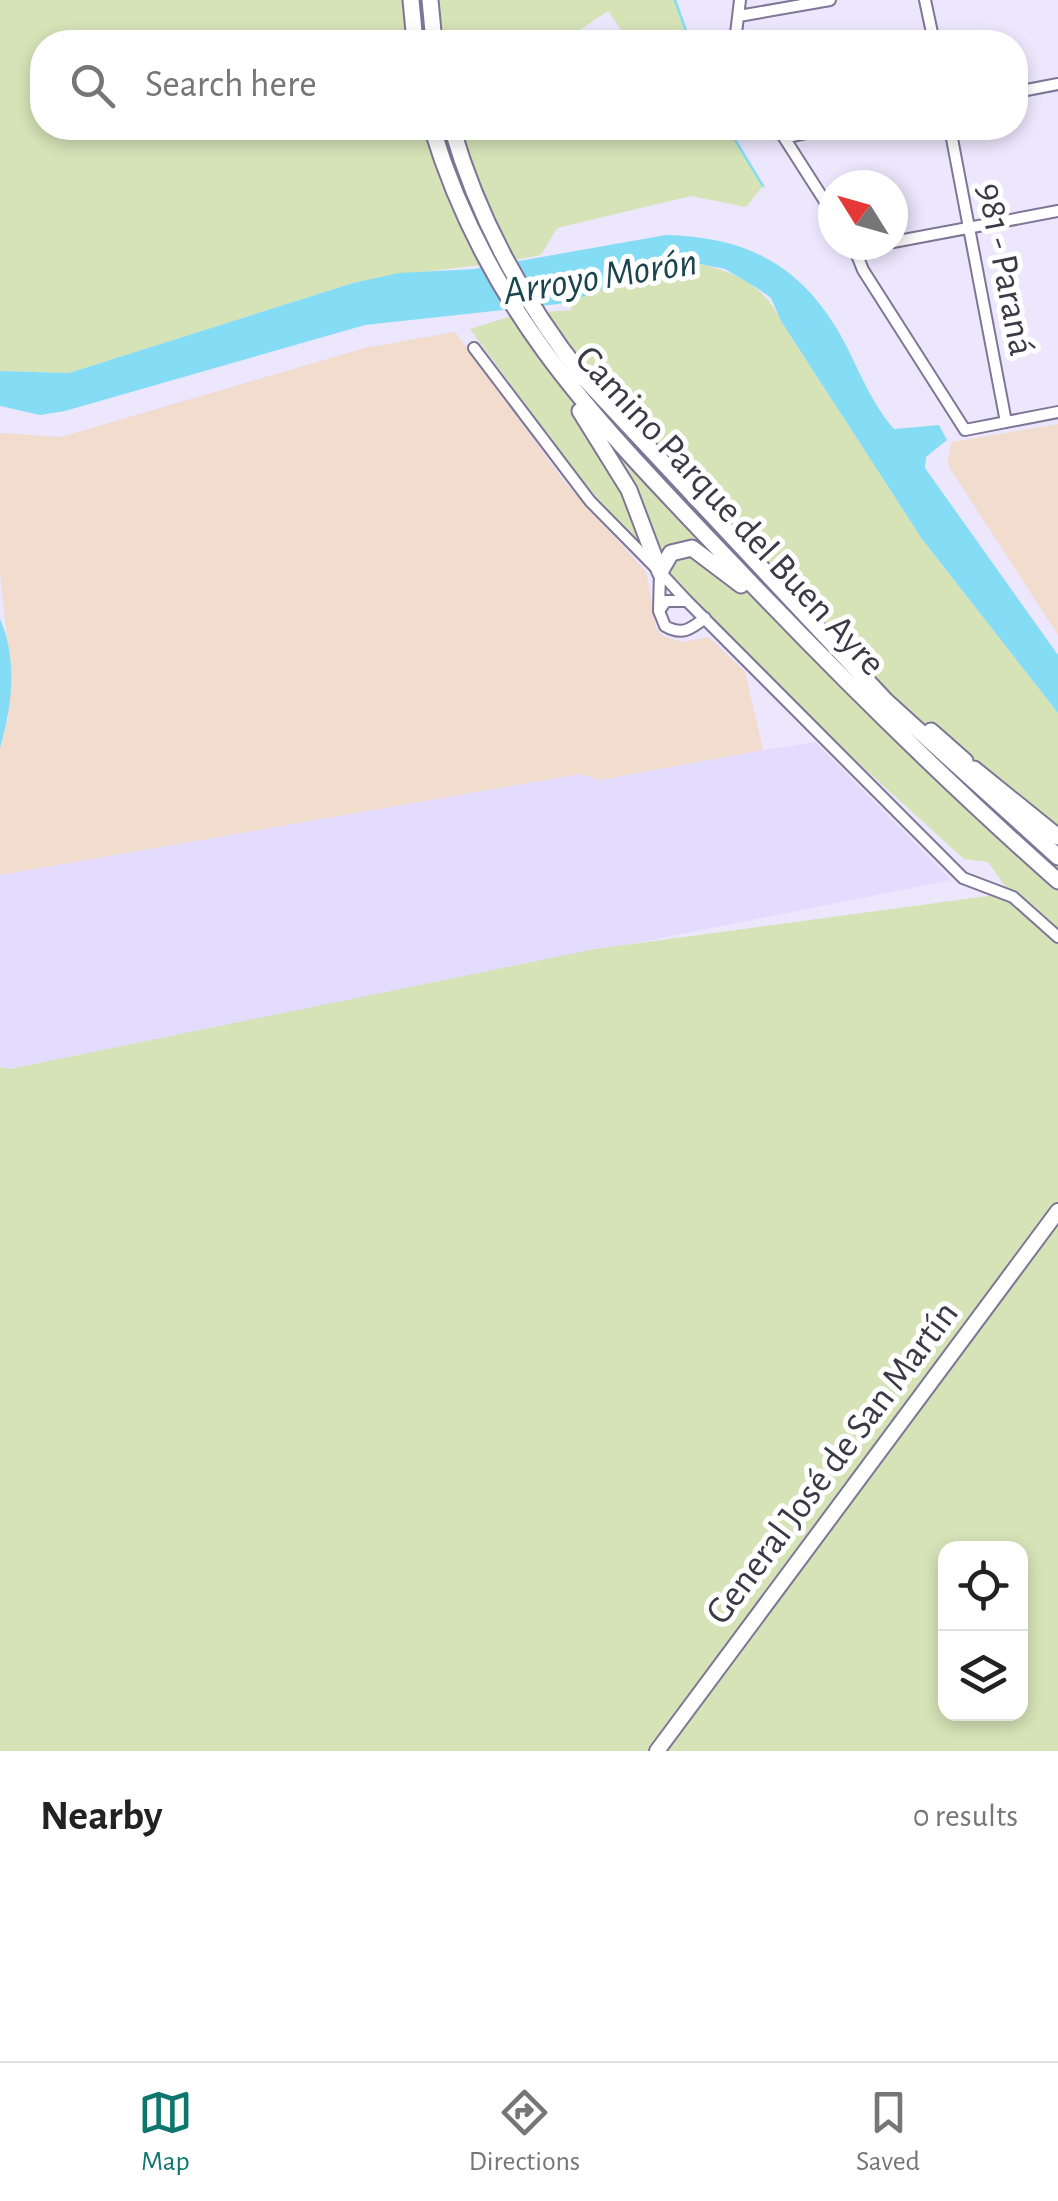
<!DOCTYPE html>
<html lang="en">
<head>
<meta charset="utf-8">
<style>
  body { margin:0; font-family:"Alegreya Sans",sans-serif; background:#f6f6f6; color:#222 }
  .controls { position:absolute; right:30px; bottom:30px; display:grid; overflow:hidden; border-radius:20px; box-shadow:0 5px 15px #0003 }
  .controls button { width:90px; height:90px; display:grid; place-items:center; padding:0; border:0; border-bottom:2px solid #e0e0e0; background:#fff; color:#222; font:50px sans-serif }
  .compass { position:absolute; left:818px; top:170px; width:90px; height:90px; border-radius:50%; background:#fff; box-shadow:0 5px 15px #0003; rotate:307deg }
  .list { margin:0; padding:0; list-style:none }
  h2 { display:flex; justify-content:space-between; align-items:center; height:130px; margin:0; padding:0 40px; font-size:42px }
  h2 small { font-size:32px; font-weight:400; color:#767676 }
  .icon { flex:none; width:55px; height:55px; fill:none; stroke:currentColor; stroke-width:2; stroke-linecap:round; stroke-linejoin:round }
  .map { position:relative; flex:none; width:1058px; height:1751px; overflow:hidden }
  .search { position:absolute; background:#fff; box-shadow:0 5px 15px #0003; left:30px; right:30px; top:30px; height:110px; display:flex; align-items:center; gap:25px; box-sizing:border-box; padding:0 35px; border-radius:40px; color:#767676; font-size:38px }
  .sheet { height:310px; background:#fff }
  nav { display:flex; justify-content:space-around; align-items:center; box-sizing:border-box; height:140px; border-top:2px solid #e0e0e0; background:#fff; font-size:28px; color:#767676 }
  nav a { display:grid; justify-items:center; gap:5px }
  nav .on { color:#0f766e }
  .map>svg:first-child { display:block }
  .built { fill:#e4dcff }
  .industrial { fill:#f1dcce }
  .green { fill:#d5e3b7; fill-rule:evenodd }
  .water { fill:#84ddf5 }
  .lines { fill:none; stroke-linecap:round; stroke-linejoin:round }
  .stream { stroke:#84ddf5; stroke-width:2.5 }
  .minor-casing { stroke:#7d7696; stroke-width:14 }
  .major-casing { stroke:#7d7696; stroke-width:18 }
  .highway-casing { stroke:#7d7696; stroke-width:19 }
  .minor { stroke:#fff; stroke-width:10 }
  .major { stroke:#fff; stroke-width:14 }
  .highway { stroke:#fff; stroke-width:15 }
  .labels { text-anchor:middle; stroke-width:10; stroke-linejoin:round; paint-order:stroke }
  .street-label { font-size:38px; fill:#3d3a48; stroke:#fff }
  .water-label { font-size:40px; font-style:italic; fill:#1b444e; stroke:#fff }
</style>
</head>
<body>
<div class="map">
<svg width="1058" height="1751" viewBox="0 0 1058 1751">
  <rect width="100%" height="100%" fill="#ece7fd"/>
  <!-- built -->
  <path class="built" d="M455,332L564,481L646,572L656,628L663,636L682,642L709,637L745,672L763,750L815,742L951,880L10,1069L0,1067V748L8,719L9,656L0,571V433L61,437L365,348Z"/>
  <!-- industrial -->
  <path class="industrial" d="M455,332L564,481L646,572L656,628L663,636L682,642L709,637L745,672L763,750L600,780L580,774L0,875V748L8,719L9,656L0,571V433L61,437L365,348Z
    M1058,424V635L949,467L948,458L952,442Z"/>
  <!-- green -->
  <path class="green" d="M0,0H675L690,42H622L627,38L608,11L569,37L572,42H42V128H728L763,186L746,207L691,196L557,228L541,255C479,268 416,270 353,283L69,373L0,371Z
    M700,264C736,272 766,287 781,321L922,539L1058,713V1751H0V1067L10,1069L595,949L1010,893L988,862L964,859L824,732L620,524L575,472L470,329L518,314L572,310L567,303L621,282ZM946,1548H1020V1714H946Z"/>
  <!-- water -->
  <path class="water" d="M666,235C743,237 797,262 837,329C857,363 868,399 894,429L939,425L947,440L926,457L925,468L1058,655V713L922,539L781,321L771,298L757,288L725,269L700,264L621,282L567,303L365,325L65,411L40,415L0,406V371L69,373L353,283L399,273L474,269Z
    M0,619C18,660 12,706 0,748Z"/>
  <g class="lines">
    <!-- stream -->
    <path class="stream" d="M675,0L690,42
      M728,128L763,186"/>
    <!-- minor casing -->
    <g class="minor-casing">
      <path id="minor" d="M925,0L934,42
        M739,16L830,0
        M735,42L740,0
        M1016,92L1058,84
        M778,128L833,214
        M950,128L1006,422
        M785,138L827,128
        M893,242L1058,211
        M853,245L863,270L965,430L1058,412
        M857,252L875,245
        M474,348L590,501L656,568
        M659,611L660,572L686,600
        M705,618C691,629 682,636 665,626L659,611L666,601H687L963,878L1013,897L1058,937"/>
    </g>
    <!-- major casing -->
    <g class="major-casing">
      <path id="major" d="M657,1751L1058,1211"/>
    </g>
    <!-- highway casing -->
    <g class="highway-casing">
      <path id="highway" d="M411,0L415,42
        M430,0L434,42
        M432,128C488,313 598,422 728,559C834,671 943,779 1058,881
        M452,128C479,221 523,301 583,377L886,701L1058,857
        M580,411L629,490L660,572
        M660,572L671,553L692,548L741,585
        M931,731L965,761
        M974,769L1058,837"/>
    </g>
    <!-- minor -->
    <use href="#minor" class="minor"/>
    <!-- major -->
    <use href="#major" class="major"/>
    <!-- highway -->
    <use href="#highway" class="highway"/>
  </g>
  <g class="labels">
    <!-- street labels -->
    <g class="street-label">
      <text transform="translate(1007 269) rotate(79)" y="13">981 - Paraná</text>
      <text transform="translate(731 510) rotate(47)" y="13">Camino Parque del Buen Ayre</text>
      <text transform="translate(831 1462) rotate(-53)" y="13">General José de San Martín</text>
    </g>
    <!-- water labels -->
    <g class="water-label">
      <text transform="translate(600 275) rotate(-9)" y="14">Arroyo Morón</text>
    </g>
  </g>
</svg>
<div class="controls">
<button><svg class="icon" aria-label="locate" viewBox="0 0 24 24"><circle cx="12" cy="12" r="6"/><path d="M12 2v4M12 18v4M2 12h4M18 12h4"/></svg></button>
<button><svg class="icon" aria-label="layers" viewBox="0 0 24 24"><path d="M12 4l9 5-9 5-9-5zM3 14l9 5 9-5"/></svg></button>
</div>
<svg class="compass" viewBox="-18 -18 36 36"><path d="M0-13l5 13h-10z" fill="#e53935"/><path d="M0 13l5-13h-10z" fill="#767676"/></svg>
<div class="search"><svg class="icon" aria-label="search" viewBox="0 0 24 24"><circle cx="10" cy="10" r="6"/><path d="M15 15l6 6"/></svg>Search here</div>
</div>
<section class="sheet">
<h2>Nearby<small>0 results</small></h2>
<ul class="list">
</ul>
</section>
<nav>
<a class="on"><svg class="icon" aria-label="map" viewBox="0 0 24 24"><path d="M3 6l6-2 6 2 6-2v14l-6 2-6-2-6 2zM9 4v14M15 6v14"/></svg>Map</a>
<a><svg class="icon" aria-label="directions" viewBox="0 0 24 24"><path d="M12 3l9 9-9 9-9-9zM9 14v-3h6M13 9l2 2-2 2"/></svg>Directions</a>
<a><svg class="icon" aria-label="saved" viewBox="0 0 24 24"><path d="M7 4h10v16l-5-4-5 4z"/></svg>Saved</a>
</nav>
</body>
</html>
